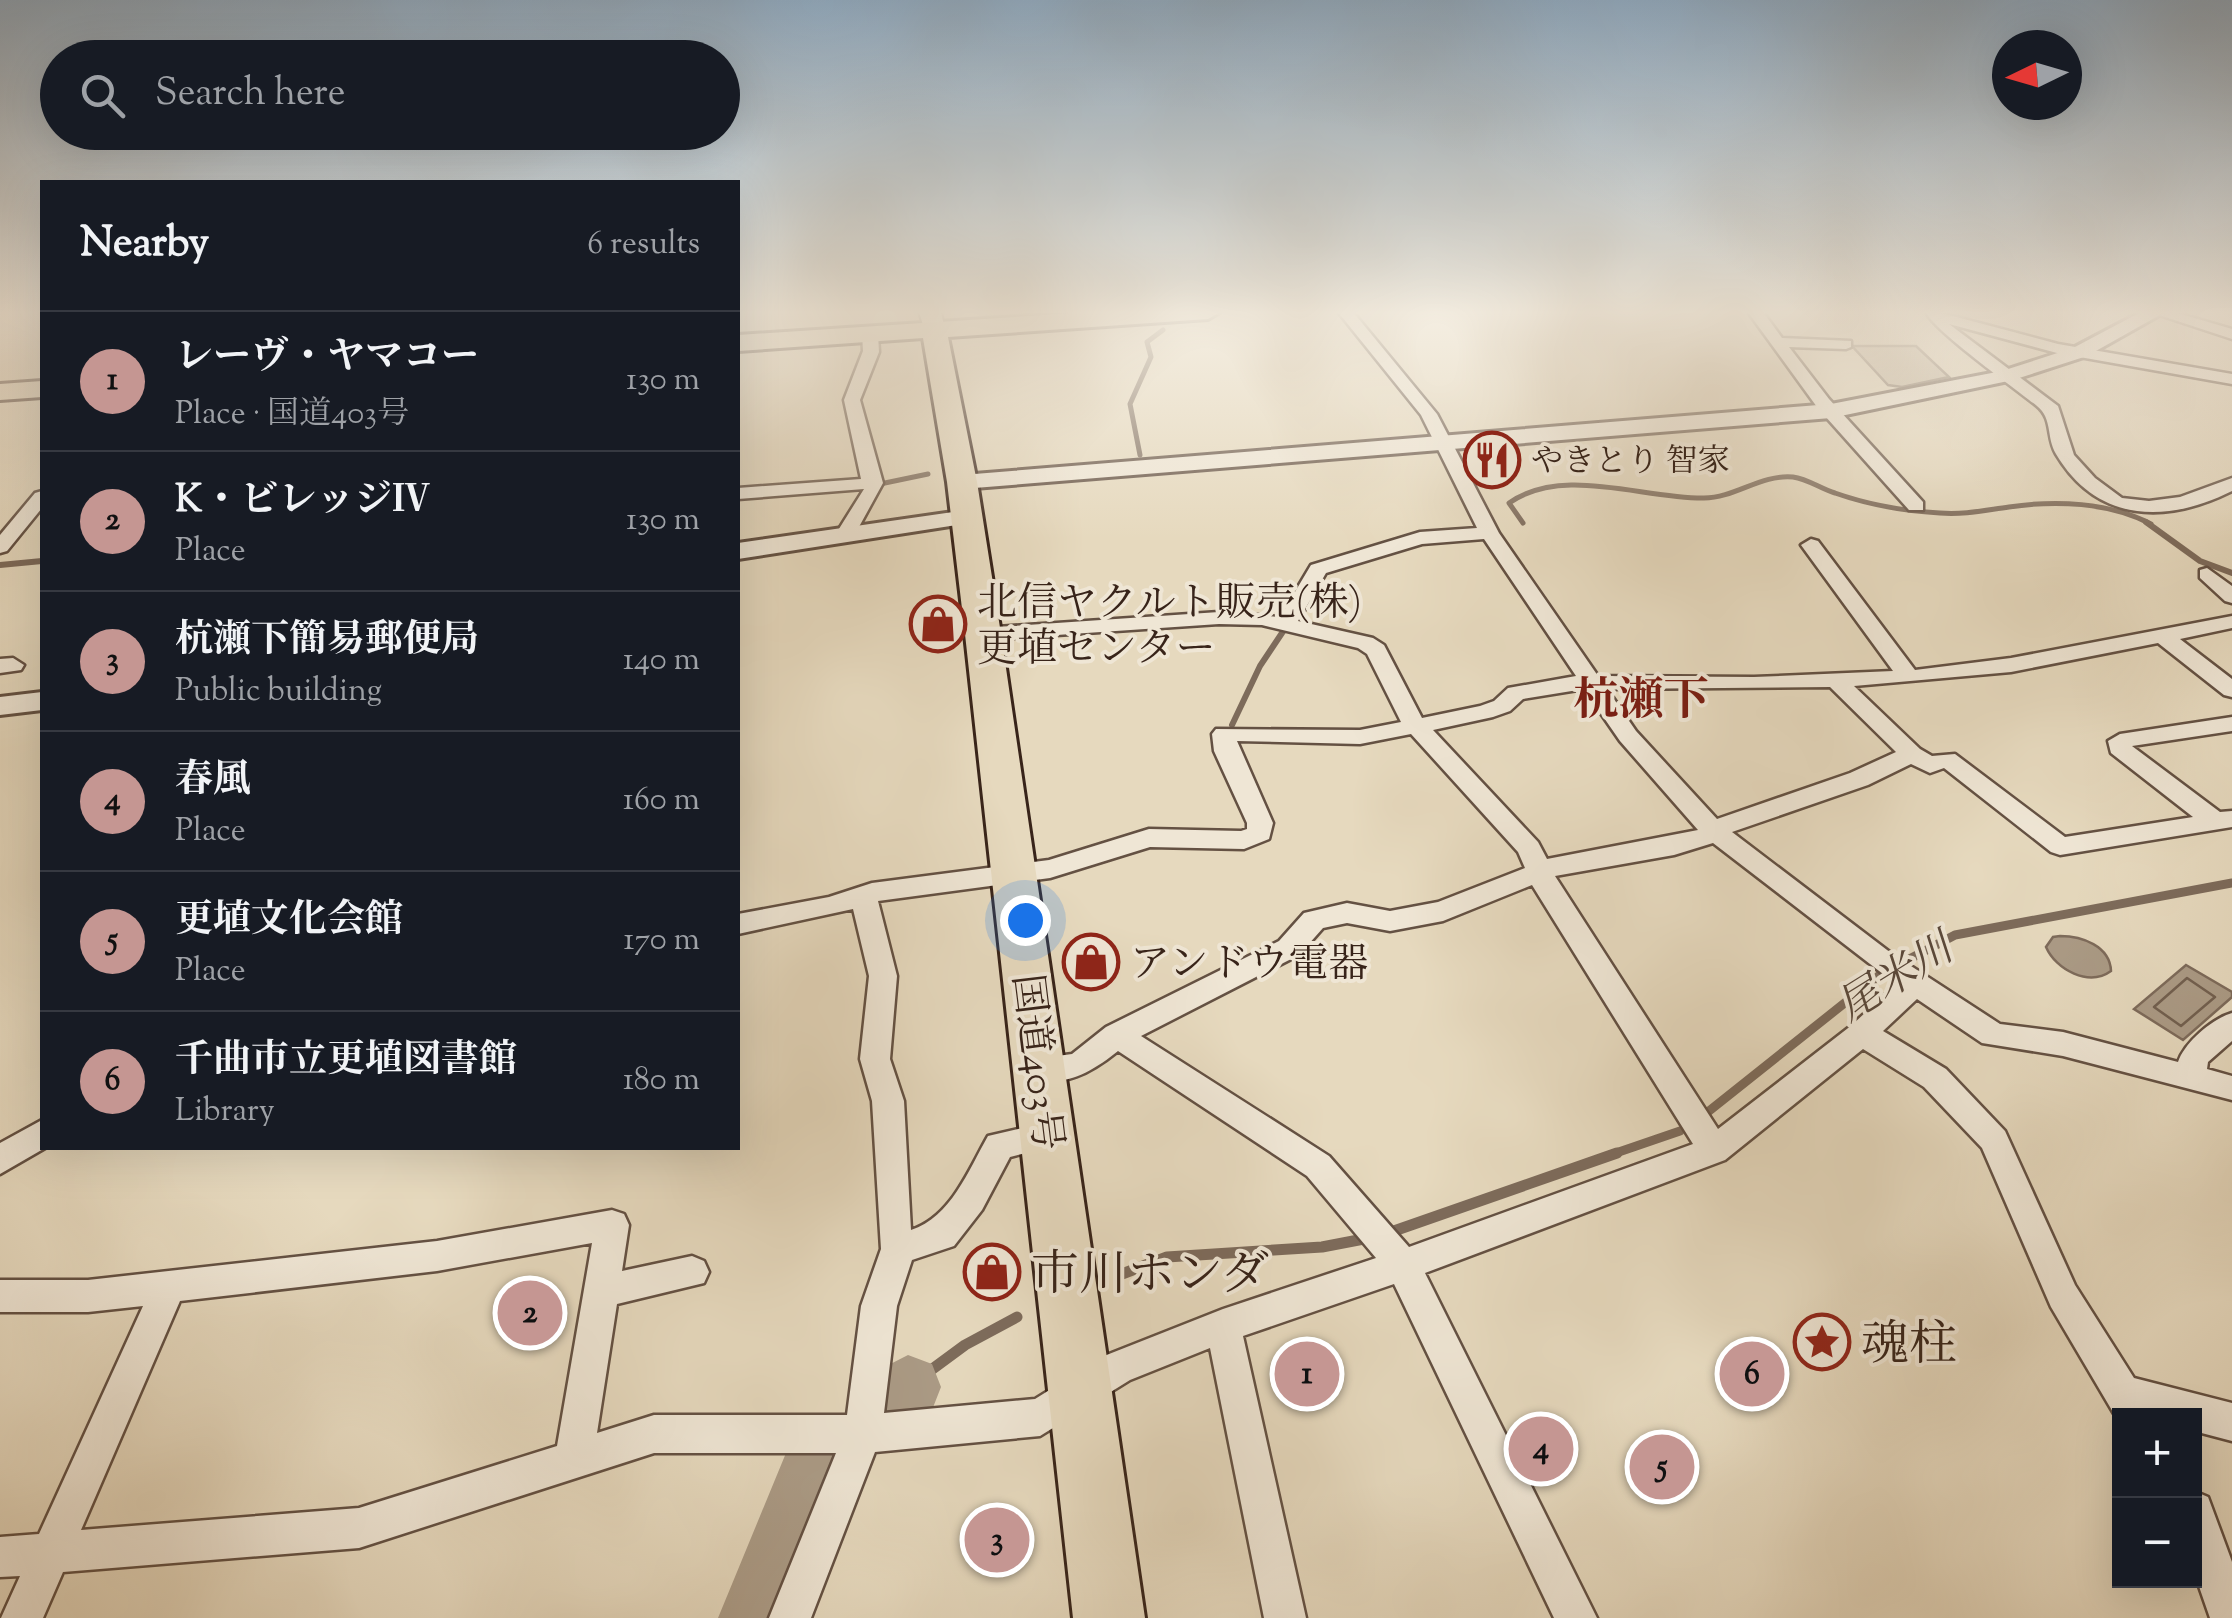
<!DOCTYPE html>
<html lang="en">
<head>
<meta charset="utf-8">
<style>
  body { margin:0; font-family:"Sorts Mill Goudy","Noto Serif JP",serif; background:#20242c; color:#f1f3f6 }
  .controls { position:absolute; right:30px; bottom:30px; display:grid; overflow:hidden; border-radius:0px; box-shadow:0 10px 40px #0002 }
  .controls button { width:90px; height:90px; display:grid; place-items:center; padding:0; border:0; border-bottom:2px solid #363941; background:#171b24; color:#f1f3f6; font:50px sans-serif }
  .compass { position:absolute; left:1992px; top:30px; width:90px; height:90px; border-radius:50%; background:#171b24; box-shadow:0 10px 40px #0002; rotate:265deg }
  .you { position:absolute; left:1025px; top:920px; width:35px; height:35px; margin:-25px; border:8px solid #fff; border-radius:50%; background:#1a73e8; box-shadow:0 0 0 15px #1a73e833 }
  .badge { display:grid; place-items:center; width:65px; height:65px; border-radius:50%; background:#c59692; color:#111; font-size:32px; font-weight:700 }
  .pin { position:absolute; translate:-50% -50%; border:5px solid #fff; box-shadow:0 2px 10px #0006 }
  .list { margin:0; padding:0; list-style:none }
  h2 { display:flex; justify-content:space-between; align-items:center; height:130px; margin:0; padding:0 40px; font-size:42px }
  h2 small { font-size:32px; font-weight:400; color:#9ea1a6 }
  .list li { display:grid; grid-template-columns:65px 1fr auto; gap:30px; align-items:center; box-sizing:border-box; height:140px; padding:0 40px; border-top:2px solid #363941 }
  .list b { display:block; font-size:38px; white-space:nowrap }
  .list p { margin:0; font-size:32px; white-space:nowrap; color:#9ea1a6 }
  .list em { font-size:32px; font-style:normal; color:#9ea1a6 }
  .icon { flex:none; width:55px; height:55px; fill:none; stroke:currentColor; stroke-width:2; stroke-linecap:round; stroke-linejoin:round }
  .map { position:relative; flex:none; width:2232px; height:1618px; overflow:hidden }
  .search { position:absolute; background:#171b24; box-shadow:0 10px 40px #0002; left:40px; top:40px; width:700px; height:110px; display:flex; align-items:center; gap:25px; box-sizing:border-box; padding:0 35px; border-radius:55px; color:#9ea1a6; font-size:38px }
  .panel { position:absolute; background:#171b24; box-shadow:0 10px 40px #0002; left:40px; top:180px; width:700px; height:970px; border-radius:0px }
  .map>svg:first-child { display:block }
  .green { fill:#c8baa2; stroke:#806f5e; stroke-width:2.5 }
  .water { fill:#ab9b86; stroke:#7d6b5b; stroke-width:2.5 }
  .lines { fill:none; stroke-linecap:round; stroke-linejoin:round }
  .shore { stroke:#726050; stroke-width:2.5 }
  .stream-far3 { stroke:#7d6b5b; stroke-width:5 }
  .stream-far2 { stroke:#7d6b5b; stroke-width:6 }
  .stream-far1 { stroke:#7d6b5b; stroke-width:9 }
  .stream { stroke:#7d6b5b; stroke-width:11 }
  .river { fill:#ab9b86; fill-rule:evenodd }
  .minor-casing { stroke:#645143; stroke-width:5 }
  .tertiary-casing { stroke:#645143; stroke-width:6 }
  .secondary-casing { stroke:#38241a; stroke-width:4 }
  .trunk-casing { stroke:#38241a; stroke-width:6 }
  .minor { fill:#efe6d5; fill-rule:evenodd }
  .tertiary { fill:#efe6d5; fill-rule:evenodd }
  .secondary { fill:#efe6d5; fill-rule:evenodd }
  .trunk { fill:#e6d9be; fill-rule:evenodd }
  .labels { text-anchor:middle; stroke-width:8; stroke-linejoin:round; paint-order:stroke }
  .far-poi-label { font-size:32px; fill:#38241a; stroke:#efe6d5; text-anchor:start }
  .poi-label { font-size:40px; fill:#38241a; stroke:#efe6d5; text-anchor:start }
  .street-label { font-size:40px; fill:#38241a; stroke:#efe6d5 }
  .water-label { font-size:42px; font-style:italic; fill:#5a483a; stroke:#efe6d5 }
  .quarter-label { font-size:45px; font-weight:bold; fill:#7a1f14; stroke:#efe6d5 }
  .near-poi-label { font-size:48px; fill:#38241a; stroke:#efe6d5; text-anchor:start }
</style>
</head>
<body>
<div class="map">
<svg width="2232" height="1618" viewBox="0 0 2232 1618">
  <rect width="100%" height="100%" fill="#e6d9be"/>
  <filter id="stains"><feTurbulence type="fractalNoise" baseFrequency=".002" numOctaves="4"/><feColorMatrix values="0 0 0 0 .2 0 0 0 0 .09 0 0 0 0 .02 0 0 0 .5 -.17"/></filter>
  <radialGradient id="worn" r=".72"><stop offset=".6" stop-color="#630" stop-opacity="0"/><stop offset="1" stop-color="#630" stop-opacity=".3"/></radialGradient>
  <!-- green -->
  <path class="green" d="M1852,346H1916L1949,377L1902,387L1888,385Z"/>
  <!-- water -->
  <path class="water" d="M2060,936C2082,936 2110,946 2111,971C2089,987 2056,970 2046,947L2053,937Z
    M2186,965L2232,992V997L2183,1040L2134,1009Z"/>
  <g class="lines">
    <!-- shore -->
    <path class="shore" d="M2187,978L2215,997L2181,1026L2154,1007Z"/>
    <!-- stream-far3 -->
    <path class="stream-far3" d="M1140,455L1130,404L1151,357L1147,342L1163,330
      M880,484L928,474
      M738,498L826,491
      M1523,523L1509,503C1563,465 1643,499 1704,498C1735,498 1761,474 1793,477C1808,479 1821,489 1835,493C1869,505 1905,511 1940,513C1964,515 1986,510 2009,507C2055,500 2109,502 2151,524"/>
    <!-- stream-far2 -->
    <path class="stream-far2" d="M2146,522L2200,561L2232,573
      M0,565L42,561
      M1232,725L1260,666L1286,627"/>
    <!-- stream-far1 -->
    <path class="stream-far1" d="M1704,1115L1881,974L1955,935L2232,883
      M1610,1155L1680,1131"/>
    <!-- stream -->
    <path class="stream" d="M1391,1232L1617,1153
      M1122,1274L1167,1257L1322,1247L1369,1238
      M908,1387L965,1345L1017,1317"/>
    <!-- river -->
    <path class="river" d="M908,1355L932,1364L941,1387L932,1410L893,1431L869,1421L859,1398L869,1375Z
      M818,1426L843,1436L853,1461L794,1618H718L793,1436Z"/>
    <!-- minor casing -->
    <g class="minor-casing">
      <path id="minor" d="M1338,312H1353L1437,414L1499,533L1598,676L1754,677L1893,671L1801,545L1811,539L1818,541L1915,670L2011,658L2232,616V628L2180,639L2232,679V697L2224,695L2158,643L2011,672L1854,686L1920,749L1932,756L1955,754L2065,837L2193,817L2111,753L2108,741L2120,734L2232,717V731L2132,746L2220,812L2232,811V827L2060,855L2051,852L1944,768L1930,773L1911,764L1868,785L1732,832L1891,953L2000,1024L2063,1032L2178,1062C2185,1042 2212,1019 2232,1013V1041L2208,1062L2207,1069L2232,1076V1100L2063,1056L1982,1043L1917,999L1883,1031L1946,1069L2005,1131L2075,1285L2134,1378L2232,1403V1441L2194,1431V1416H2120V1424L2051,1307L1982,1148L1924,1087L1863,1049L1725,1160L1425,1273L1597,1618H1554L1394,1284L1243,1336L1306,1618H1264L1210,1348L1130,1380L1040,1436L875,1452L811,1618H769L836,1453H654L359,1548L63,1572L43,1618H1L20,1576L0,1577V1537L39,1534L143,1306L88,1312H0V1280H88L437,1241L612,1210L624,1214L629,1225L622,1271L692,1256L704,1261L709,1272L704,1283L617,1304L597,1433L654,1415H847L861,1306L881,1249L872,1101L860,1059L869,976L853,909L738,934V914L829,897L872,883L1049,860L1149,829L1241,831L1247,829V823L1214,751L1212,734L1216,729L1360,730L1401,722L1367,654L1358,648L1262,625L1219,624L983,640L972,634L983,628L1219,612L1280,617L1311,565L1420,532L1477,528L1421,415ZM1484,539L1576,676L1508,688L1494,701L1480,706L1422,718L1384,645L1373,638L1298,621L1326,573L1422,544ZM1830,687L1896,752L1850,773L1717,819L1636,731L1607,689ZM1584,689L1620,741L1698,830L1547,859L1538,842L1433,730L1493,717L1510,711L1523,699ZM1411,734L1518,852L1525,868L1438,902L1390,911L1347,903L1304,913L1279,941L1106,1027L1072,1054L1028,1060L1024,1069L1028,1078C1063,1089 1092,1072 1118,1051L1307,1176L1376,1258L1223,1309L1104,1356L1035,1399L884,1413L897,1306L912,1260L954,1246L982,1210L1010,1157L1059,1144L1064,1135L1059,1126L1048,1122L988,1136C968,1171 951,1217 911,1230L904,1101L890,1059L897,976L878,901L1050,878L1150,847L1244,849L1269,839L1273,823L1237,741L1360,744ZM1713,843L1896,984L1852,1025L1718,1129L1555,876L1674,855ZM1532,885L1693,1144L1409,1247L1329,1156L1141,1036L1299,955L1323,928L1347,923L1390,931L1443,921ZM592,1243L557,1446L359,1508L81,1530L180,1301L437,1271Z
        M1748,312H1763L1782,338L1851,341V347L1846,349L1789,347L1829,399L1923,502V510H1909L1817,407Z
        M1926,312L1949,315L2058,344L2232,374V384L2057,353L1949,324L2058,406L2074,455L2095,478L2122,498L2149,501L2180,497L2232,478V491C2166,524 2097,523 2056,454C2046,437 2053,419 2037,406C2016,389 1932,329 1926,312Z
        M2150,312H2174L2232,329V339Z
        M870,329L878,334L879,352L860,400L883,483L854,536H840L837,532L864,489L738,499V488L861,479L844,400L863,351L862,334Z
        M42,491V508L7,551L0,553V535L35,493Z
        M2207,568L2232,586V603L2225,601L2200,578V570Z
        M13,658L24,665L21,670L0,673V659Z
        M42,1120L45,1148L0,1174V1143Z
        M2194,1491L2208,1497L2232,1562V1618H2210L2194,1572Z"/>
    </g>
    <!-- tertiary casing -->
    <g class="tertiary-casing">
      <path id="tertiary" d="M2141,312H2165L2087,356L2013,380L1831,418L962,489L950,482L962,475L1831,404L2002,371L2073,348Z
        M967,510L976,512L979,517L976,522L738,559V543Z
        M42,692V710L0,715V697Z"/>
    </g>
    <!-- secondary casing -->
    <g class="secondary-casing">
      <path id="secondary" d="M919,312H941L945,330L942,335H926Z"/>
    </g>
    <!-- trunk casing -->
    <g class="trunk-casing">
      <path id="trunk" d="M1089,312H1220L1208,319L948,337L977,482L1001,634L1145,1618H1073L965,634L947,482L923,338L738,351V335Z
        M42,381V397L0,400V384Z"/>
    </g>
    <!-- minor -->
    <use href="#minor" class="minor"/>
    <!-- tertiary -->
    <use href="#tertiary" class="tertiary"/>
    <!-- secondary -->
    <use href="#secondary" class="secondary"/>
    <!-- trunk -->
    <use href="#trunk" class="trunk"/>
  </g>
  <!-- sky -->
  <linearGradient id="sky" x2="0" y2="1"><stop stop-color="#8faac1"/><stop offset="0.58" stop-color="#f4eee2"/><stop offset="1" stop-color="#f4eee2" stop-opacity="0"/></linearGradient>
  <rect width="2232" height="539" fill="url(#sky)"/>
  <!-- icons -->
  <defs>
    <g id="restaurant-ring" transform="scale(2.875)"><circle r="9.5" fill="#efe6d5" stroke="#8f2418" stroke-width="1.5"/><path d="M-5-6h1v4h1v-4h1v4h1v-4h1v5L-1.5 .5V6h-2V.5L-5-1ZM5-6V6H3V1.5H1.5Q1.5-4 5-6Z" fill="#8f2418"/></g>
    <g id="shop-ring" transform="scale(2.875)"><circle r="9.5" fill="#efe6d5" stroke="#8f2418" stroke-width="1.5"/><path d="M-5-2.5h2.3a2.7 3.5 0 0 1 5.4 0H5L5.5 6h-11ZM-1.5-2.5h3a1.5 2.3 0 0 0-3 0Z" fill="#8f2418"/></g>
    <g id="sight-ring" transform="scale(2.875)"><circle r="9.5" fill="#efe6d5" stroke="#8f2418" stroke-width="1.5"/><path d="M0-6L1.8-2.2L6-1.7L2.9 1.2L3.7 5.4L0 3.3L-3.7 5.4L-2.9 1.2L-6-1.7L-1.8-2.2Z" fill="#8f2418"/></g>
  </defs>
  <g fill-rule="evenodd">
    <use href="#restaurant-ring" x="1492" y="460"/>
    <use href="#shop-ring" x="938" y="624"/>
    <use href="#shop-ring" x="1091" y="962"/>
    <use href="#shop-ring" x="992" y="1272"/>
    <use href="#sight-ring" x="1822" y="1342"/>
  </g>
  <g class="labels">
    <!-- far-poi labels -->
    <g class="far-poi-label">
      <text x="1531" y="471">やきとり 智家</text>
    </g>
    <!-- poi labels -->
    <g class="poi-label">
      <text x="977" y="615">北信ヤクルト販売(株)<tspan x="977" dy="46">更埴センター</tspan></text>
      <text x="1130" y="976">アンドウ電器</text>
    </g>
    <!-- street labels -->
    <g class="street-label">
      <text transform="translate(1039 1062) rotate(83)" y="14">国道403号</text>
    </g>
    <!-- water labels -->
    <g class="water-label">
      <text transform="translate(1894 976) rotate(-32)" y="15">尾米川</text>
    </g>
    <!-- quarter labels -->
    <g class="quarter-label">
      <text x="1641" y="714">杭瀬下</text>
    </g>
    <!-- near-poi labels -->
    <g class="near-poi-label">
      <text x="1031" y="1289">市川ホンダ</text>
      <text x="1861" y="1359">魂柱</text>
    </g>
  </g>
  <rect width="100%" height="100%" filter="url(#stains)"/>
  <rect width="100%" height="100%" fill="url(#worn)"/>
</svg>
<div class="controls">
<button>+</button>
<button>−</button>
</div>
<svg class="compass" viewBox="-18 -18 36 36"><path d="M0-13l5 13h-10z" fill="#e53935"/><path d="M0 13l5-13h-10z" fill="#9ea1a6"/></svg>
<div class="you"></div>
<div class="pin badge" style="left:1307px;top:1374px">1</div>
<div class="pin badge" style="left:530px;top:1313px">2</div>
<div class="pin badge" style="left:997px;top:1540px">3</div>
<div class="pin badge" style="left:1541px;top:1449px">4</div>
<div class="pin badge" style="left:1662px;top:1467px">5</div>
<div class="pin badge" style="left:1752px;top:1374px">6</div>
<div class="search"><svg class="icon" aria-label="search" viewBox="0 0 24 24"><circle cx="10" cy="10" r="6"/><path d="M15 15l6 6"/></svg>Search here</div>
<section class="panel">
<h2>Nearby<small>6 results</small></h2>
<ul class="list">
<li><span class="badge">1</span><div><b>レーヴ・ヤマコー</b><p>Place · 国道403号</p></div><em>130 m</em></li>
<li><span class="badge">2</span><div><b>K・ビレッジⅣ</b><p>Place</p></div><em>130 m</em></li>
<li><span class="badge">3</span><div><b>杭瀬下簡易郵便局</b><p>Public building</p></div><em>140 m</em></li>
<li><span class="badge">4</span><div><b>春風</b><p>Place</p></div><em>160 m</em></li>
<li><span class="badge">5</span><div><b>更埴文化会館</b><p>Place</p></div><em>170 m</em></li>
<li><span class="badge">6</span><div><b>千曲市立更埴図書館</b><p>Library</p></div><em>180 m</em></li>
</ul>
</section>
</div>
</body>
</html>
